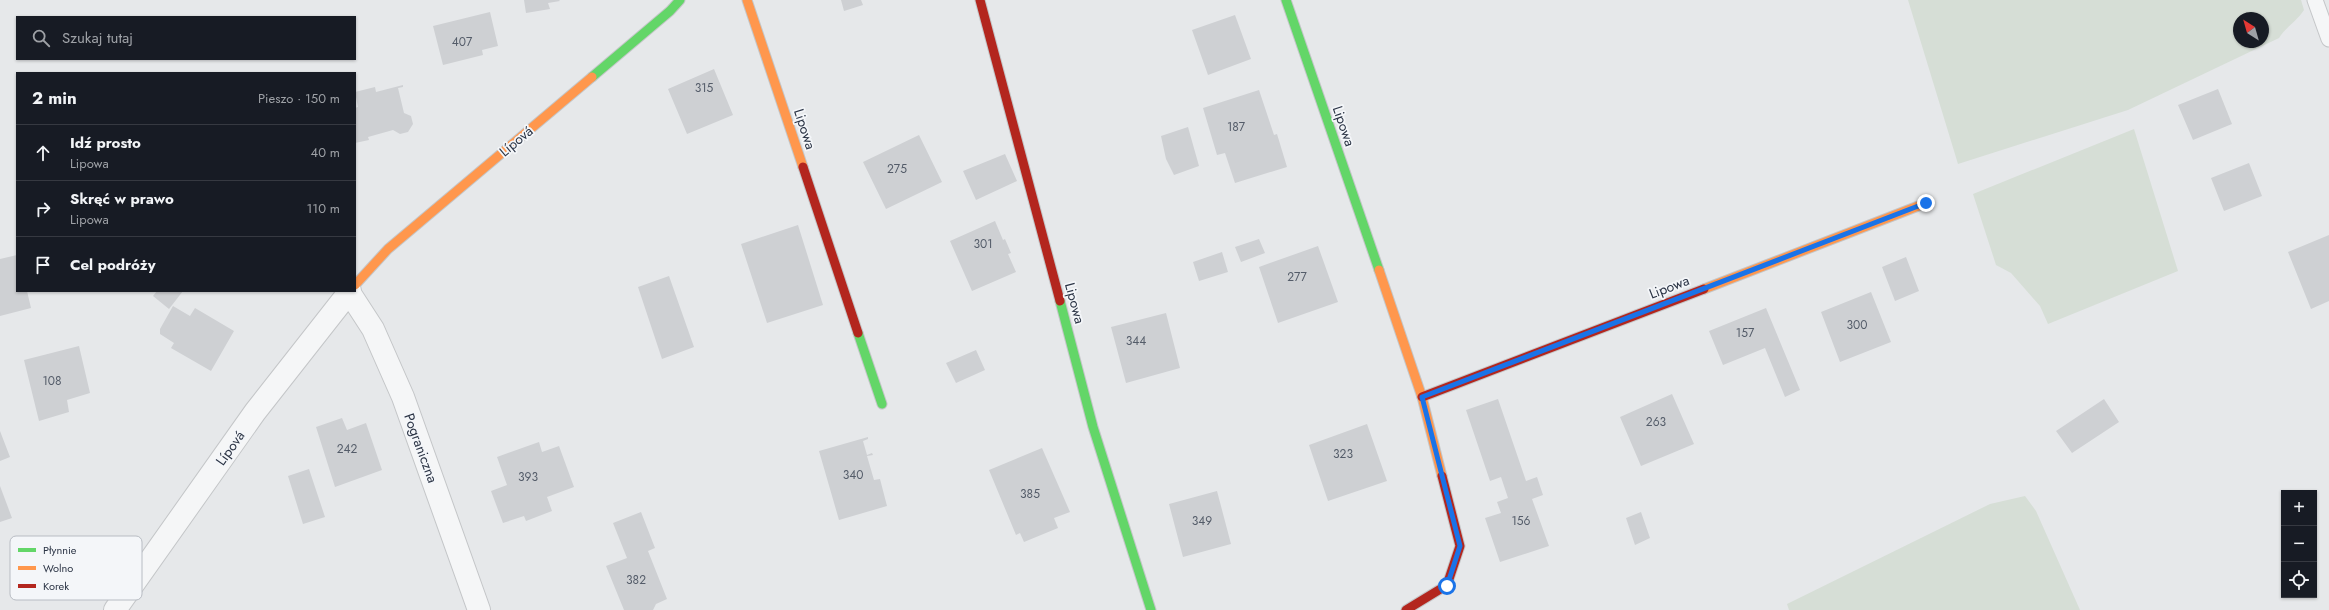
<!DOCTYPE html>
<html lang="pl">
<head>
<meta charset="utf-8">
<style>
  body { margin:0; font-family:Jost,sans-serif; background:#20242c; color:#f1f3f6 }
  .controls { position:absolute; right:12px; bottom:12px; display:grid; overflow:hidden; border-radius:0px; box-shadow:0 1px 3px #0004 }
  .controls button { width:36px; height:36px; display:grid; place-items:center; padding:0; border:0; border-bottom:1px solid #363941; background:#171b24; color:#f1f3f6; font:20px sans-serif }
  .compass { position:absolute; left:2233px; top:12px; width:36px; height:36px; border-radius:50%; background:#171b24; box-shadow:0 1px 3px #0004; rotate:323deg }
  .stop { position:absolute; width:12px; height:12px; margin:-9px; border:3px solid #1a73e8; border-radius:50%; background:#fff }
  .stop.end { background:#1a73e8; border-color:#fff; box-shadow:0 1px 4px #0008 }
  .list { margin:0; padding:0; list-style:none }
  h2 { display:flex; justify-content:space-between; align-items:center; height:52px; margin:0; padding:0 16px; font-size:17px }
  h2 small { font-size:13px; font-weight:400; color:#9ea1a6 }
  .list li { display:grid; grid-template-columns:26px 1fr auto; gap:12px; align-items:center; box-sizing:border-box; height:56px; padding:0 16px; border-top:1px solid #363941 }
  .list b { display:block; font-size:15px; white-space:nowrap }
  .list p { margin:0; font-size:13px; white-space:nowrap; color:#9ea1a6 }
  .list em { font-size:13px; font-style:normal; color:#9ea1a6 }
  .icon { flex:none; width:22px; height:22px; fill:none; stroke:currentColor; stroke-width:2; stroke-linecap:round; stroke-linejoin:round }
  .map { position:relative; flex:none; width:2329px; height:610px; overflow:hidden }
  .search { position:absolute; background:#171b24; box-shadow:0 1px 3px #0004; left:16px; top:16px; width:340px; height:44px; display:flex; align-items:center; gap:10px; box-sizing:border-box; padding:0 14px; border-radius:0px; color:#9ea1a6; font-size:15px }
  .panel { position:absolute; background:#171b24; box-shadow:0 1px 3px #0004; left:16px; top:72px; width:340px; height:220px; border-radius:0px }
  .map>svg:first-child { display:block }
  .green { fill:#d6ded6; fill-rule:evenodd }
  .building { fill:#ced0d3 }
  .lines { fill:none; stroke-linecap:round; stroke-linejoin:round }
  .lane-casing { stroke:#c4c6c8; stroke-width:17 }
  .street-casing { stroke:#c4c6c8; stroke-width:24 }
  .fast-casing { stroke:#c4c6c8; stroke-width:11 }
  .slow-casing { stroke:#c4c6c8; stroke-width:11 }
  .jam-casing { stroke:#c4c6c8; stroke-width:11 }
  .lane { stroke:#f5f6f7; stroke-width:15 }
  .street { stroke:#f5f6f7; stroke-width:22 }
  .fast { stroke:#63d668; stroke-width:9 }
  .slow { stroke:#ff974d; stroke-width:9 }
  .jam { stroke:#b3261e; stroke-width:9 }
  .route { stroke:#1a73e8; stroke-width:5 }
  .labels { text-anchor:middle; stroke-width:3.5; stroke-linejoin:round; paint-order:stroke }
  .number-label { font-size:12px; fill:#545c69 }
  .street-label { font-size:14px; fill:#2b3445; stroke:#f4f6f9 }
  .key { fill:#f4f6f9; stroke:#b8bcc3; stroke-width:1 }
  .key-label { font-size:11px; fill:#2b3445 }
</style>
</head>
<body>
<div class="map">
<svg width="2329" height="610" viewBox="0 0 2329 610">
  <rect width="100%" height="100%" fill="#e6e8ea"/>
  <!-- green -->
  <path class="green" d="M1908,0H2301L2304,10C2297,21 2286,27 2279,38L2128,110L1958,164ZM2239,18H2263V42H2239Z
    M2134,129L2178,271L2048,324L2040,306L2011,273L1996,265L1973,194Z
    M2025,496L2036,511L2080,610H1789L1787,604L1990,504Z"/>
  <!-- building -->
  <path class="building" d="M524,0H559L560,1L548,3L550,9L526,13Z
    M841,0H861L863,5L844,11Z
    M490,12L498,46L482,50L483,55L443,65L433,26Z
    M1235,15L1251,59L1208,75L1192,30Z
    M714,69L733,115L687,134L668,89Z
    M403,85V87L398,88L404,113L411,116L413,124L408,132L400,134L393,130L368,137L369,140L355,143V108L358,107L355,92L375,87L376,92Z
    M2218,89L2232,124L2193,140L2178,105Z
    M1259,90L1274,135L1277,134L1287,167L1235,183L1225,153L1217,155L1203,108Z
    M1188,127L1199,166L1174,175L1166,159L1161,136Z
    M919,135L942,182L886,209L863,162Z
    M1005,154L1017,181L976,200L963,171Z
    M2249,163L2262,196L2224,211L2211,178Z
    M995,221L1003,240L1005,239L1011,253L1008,254L1016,272L972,291L950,241Z
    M798,225L823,305L767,323L741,244Z
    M2329,235V301L2311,309L2288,252Z
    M1259,239L1265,253L1241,262L1235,247Z
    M1318,246L1338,302L1278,323L1259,267Z
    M1222,252L1228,272L1199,281L1193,262Z
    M17,255V291H27L31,308L0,316V259Z
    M1906,257L1919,291L1895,301L1882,267Z
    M669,276L694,347L662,359L638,287Z
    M157,291H183L169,309L153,296Z
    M1871,292L1891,342L1840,362L1821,312Z
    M173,306L190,316L195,308L234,331L211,371L171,348L174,343L160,334V329Z
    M1766,308L1800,390L1785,397L1765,348L1723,365L1709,331Z
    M1166,313L1180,368L1126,383L1111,327Z
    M79,346L90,393L67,400L69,412L39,421L24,360Z
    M976,350L985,370L956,383L946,363Z
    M1672,394L1694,444L1641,466L1620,417Z
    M1498,399L1526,481L1537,477L1543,495L1532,499L1549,546L1500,562L1485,518L1501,513L1497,502L1508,498L1501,477L1490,481L1466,410Z
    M2104,399L2119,422L2072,453L2056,431Z
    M342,418L347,430L366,423L382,470L335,487L316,427Z
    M1367,424L1387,481L1328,501L1309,445Z
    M0,431L10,457L0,461Z
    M868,437V439L863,441L867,455L872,453L873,455L867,456L874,480L880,479L887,506L839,520L819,451Z
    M539,442L542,452L559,446L574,487L547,497L552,511L526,521L524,516L503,523L491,491L507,485L497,457Z
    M1042,448L1070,512L1054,518L1058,528L1024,542L1020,533L1016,535L989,470Z
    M309,469L325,517L303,524L288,476Z
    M0,486L12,518L0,522Z
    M1217,491L1231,544L1183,557L1169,504Z
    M641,512L655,548L648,551L667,599L656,604L653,610H624L606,566L627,558L613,523Z
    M1641,512L1650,538L1635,545L1626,518Z"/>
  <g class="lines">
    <!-- lane casing -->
    <g class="lane-casing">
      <path id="lane" d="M2315,0L2329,39"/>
    </g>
    <!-- street casing -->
    <g class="street-casing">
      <path id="street" d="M349,292L373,329L403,397L479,610
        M115,610L255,412L350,291"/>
    </g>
    <!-- fast casing -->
    <g class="fast-casing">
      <path id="fast" d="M1286,0L1379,270
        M592,77L670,11L680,0
        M1060,301L1093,427L1151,610
        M858,333L882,404"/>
    </g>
    <!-- slow casing -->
    <g class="slow-casing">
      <path id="slow" d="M747,0L803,167
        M1379,270L1422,397L1442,476
        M355,285L388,249L592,77
        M1704,289L1926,203"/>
    </g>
    <!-- jam casing -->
    <g class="jam-casing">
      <path id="jam" d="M980,0L1060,301
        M803,167L858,333
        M1422,397L1704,289
        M1406,610L1447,585L1460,546L1442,476"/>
    </g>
    <!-- lane -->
    <use href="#lane" class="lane"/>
    <!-- street -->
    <use href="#street" class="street"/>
    <!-- fast -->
    <use href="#fast" class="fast"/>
    <!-- slow -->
    <use href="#slow" class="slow"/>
    <!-- jam -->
    <use href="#jam" class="jam"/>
  </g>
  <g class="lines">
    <!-- route -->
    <path class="route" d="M1447,586L1460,546L1422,397L1926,203"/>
  </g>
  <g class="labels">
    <!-- number labels -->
    <g class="number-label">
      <text x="462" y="46">407</text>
      <text x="704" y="92">315</text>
      <text x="1236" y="131">187</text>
      <text x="897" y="173">275</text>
      <text x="983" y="248">301</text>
      <text x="1297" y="281">277</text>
      <text x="1857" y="329">300</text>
      <text x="1745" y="337">157</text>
      <text x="1136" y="345">344</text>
      <text x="52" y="385">108</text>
      <text x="1656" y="426">263</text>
      <text x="347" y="453">242</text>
      <text x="1343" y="458">323</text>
      <text x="853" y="479">340</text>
      <text x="528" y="481">393</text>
      <text x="1030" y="498">385</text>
      <text x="1202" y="525">349</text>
      <text x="1521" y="525">156</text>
      <text x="636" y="584">382</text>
    </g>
    <!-- street labels -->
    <g class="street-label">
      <text transform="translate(1344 126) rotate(71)" y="5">Lipowa</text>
      <text transform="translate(805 129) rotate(72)" y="5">Lipowa</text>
      <text transform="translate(516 141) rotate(-40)" y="5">Lípová</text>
      <text transform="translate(1669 287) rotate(-21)" y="5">Lipowa</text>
      <text transform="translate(1075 303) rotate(75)" y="5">Lipowa</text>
      <text transform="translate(230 448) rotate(-55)" y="5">Lípová</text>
      <text transform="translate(421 448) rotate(70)" y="5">Pograniczna</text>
    </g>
  </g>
  <!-- legend -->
  <rect x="10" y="536" width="132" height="64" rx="6" class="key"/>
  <rect x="18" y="548" width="18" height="4" fill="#63d668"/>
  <rect x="18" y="566" width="18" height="4" fill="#ff974d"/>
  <rect x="18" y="584" width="18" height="4" fill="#b3261e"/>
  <g class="key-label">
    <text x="43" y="554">Płynnie</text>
    <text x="43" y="572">Wolno</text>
    <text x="43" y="590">Korek</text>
  </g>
</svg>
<div class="controls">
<button>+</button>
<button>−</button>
<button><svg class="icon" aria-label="locate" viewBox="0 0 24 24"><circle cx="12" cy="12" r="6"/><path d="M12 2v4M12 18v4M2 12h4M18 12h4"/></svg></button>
</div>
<svg class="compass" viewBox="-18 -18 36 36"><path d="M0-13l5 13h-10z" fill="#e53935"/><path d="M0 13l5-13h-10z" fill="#9ea1a6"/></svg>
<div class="stop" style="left:1447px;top:586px"></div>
<div class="stop end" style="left:1926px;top:203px"></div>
<div class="search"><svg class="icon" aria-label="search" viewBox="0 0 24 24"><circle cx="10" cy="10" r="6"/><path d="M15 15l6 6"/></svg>Szukaj tutaj</div>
<section class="panel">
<h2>2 min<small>Pieszo · 150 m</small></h2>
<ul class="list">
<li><svg class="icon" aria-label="ahead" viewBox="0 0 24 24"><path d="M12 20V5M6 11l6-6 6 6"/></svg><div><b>Idź prosto</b><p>Lipowa</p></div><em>40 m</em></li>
<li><svg class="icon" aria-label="right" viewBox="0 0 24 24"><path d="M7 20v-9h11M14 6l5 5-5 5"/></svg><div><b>Skręć w prawo</b><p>Lipowa</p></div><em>110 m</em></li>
<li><svg class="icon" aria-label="arrive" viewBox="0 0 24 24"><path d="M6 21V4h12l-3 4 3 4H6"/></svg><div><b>Cel podróży</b></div></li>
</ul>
</section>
</div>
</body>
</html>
